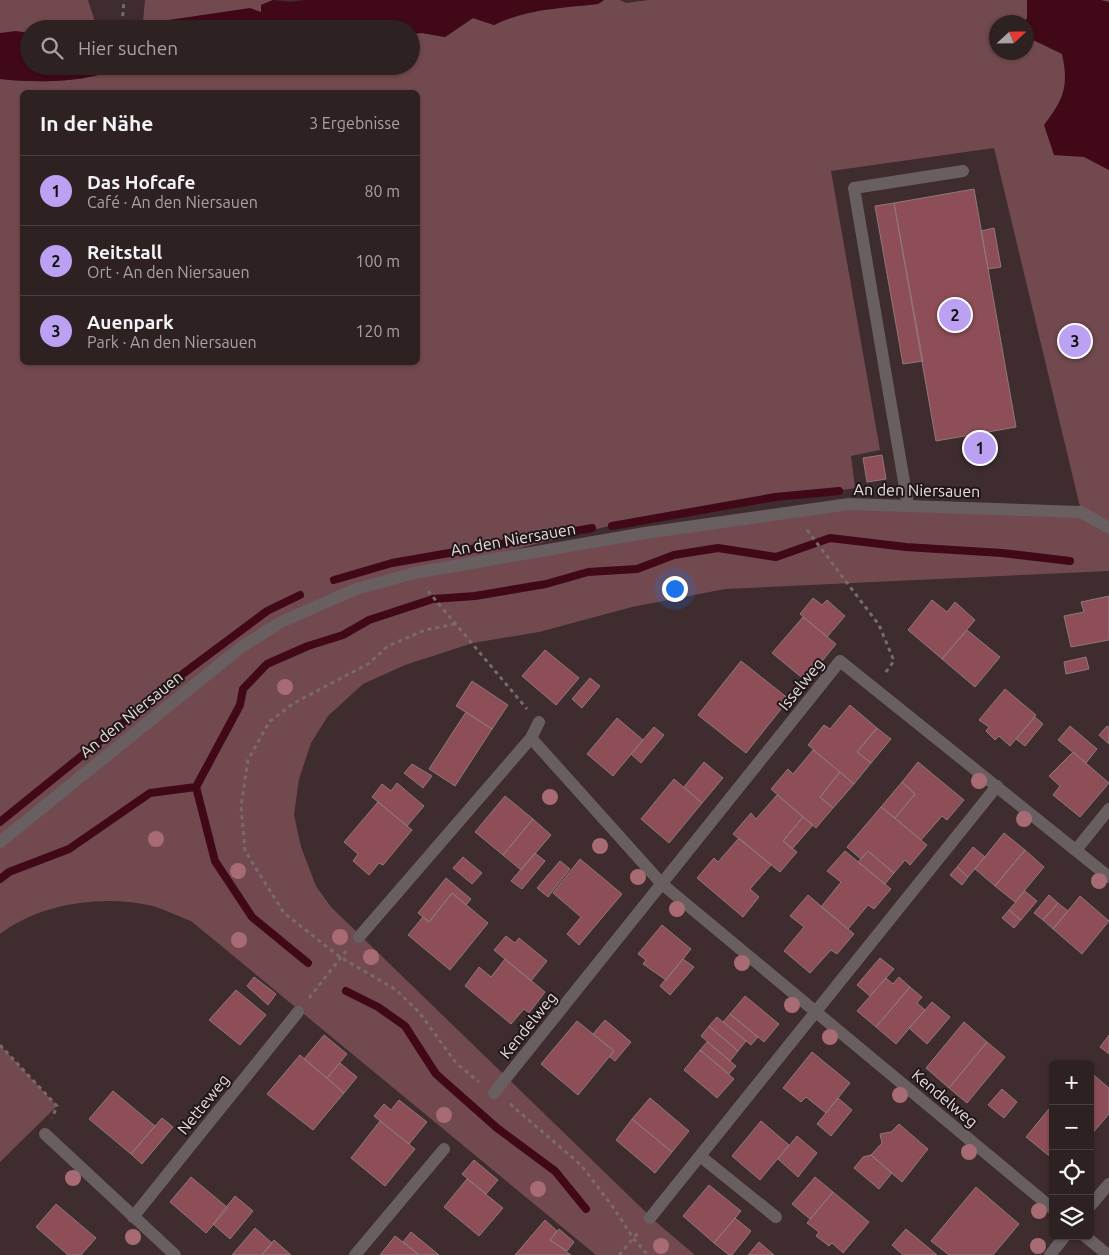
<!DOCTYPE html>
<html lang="de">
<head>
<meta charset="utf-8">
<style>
  body { margin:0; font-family:Ubuntu,sans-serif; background:#36292a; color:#f1f3f6 }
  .controls { position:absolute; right:15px; bottom:15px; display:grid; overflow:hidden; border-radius:8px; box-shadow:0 1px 4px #0004 }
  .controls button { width:45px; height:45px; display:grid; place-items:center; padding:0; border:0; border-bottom:1px solid #493e40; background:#2e2122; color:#f1f3f6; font:25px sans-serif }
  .compass { position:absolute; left:989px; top:15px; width:45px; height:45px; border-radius:50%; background:#2e2122; box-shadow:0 1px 4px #0004; rotate:68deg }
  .you { position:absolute; left:674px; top:588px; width:18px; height:18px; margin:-12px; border:4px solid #fff; border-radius:50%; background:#1a73e8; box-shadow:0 0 0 8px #1a73e833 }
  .badge { display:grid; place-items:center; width:32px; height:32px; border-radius:50%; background:#bca0f2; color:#111; font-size:16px; font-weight:700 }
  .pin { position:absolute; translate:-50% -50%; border:2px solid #fff; box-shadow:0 1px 5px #0006 }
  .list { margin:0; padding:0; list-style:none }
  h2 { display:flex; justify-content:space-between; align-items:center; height:65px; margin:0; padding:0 20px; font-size:21px }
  h2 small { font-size:16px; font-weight:400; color:#a7a3a5 }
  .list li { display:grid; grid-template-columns:32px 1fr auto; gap:15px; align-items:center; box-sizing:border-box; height:70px; padding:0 20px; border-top:1px solid #493e40 }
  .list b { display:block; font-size:19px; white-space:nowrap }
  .list p { margin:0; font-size:16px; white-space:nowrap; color:#a7a3a5 }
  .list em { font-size:16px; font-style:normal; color:#a7a3a5 }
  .icon { flex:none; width:28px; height:28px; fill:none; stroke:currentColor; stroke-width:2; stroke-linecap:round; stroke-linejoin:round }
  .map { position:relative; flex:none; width:1109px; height:1255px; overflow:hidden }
  .search { position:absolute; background:#2e2122; box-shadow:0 1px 4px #0004; left:20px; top:20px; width:400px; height:55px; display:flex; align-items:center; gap:12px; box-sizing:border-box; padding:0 18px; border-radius:28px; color:#a7a3a5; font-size:19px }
  .panel { position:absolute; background:#2e2122; box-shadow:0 1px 4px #0004; left:20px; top:90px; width:400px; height:275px; border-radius:8px }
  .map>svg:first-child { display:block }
  .green { fill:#72494f; fill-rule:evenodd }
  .water { fill:#410918 }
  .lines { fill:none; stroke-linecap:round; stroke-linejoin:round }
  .stream { stroke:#410918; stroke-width:8 }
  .building { fill:#8d4e58; stroke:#8e787a }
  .path { stroke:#79696b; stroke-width:3; stroke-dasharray:4 4; stroke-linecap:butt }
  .lane { stroke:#695f60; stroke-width:12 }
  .street { stroke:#695f60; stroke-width:12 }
  .tree { fill:#a86b74 }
  .labels { text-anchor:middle; stroke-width:4; stroke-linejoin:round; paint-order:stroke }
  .street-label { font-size:16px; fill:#e8dbdc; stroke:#1f1718 }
</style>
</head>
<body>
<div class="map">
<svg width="1109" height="1255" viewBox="0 0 1109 1255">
  <rect width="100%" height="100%" fill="#3e2c2e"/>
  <!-- green -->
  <path class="green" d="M0,0H88L97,28L84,29L74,23L60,29H29V33H0Z
    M145,0H273L261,5V12L155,22L143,21Z
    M604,0H620L626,3L649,0H1109V571L725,589L632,607L539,632L473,643L405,665L363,684L328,716L311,743L299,779L294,815L301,847L316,886L331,907L656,1222L695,1255H596L191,921C177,916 162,908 148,905C100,895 39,904 0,934V79C31,82 63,83 94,76C106,73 118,68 131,66H411V34L422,33L445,37L473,18L494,25C526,9 562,8 598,4ZM996,22H1026V52H996ZM22,92H418V362H22ZM994,148L1081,511L849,504L366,586L613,525L855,488L851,456L880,450L831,171Z
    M0,1045L57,1106L0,1162Z"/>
  <!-- water -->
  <path class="water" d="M273,0L290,2L305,0H604L598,4C562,8 526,9 494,25L473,18L445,37L422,33L411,34V29H94L132,21L155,22L250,8L261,12V5Z
    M1027,0H1101L1109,2V170L1084,157L1054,155L1044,125C1064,99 1069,86 1062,54L1027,37L1026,22H1024L1027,18Z
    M16,31L29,33V66H131C118,68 106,73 94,76C63,83 31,82 0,79V33Z"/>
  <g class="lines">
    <!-- stream -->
    <path class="stream" d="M612,526L775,497L839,491
      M334,580L392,563L592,528
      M0,822L184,673L267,611L300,595
      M0,879L9,872L69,849L150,793L196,787
      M308,963L252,917L215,861L196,787L240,705L243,689L267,664L308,646L343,635L369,620L433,599L475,596L546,584L588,572L637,569L674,555L718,548L776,557L830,538L906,547L1002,553L1070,561
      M346,991L378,1007L405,1026L436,1074L497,1128L555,1171L586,1209"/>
  </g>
  <!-- building -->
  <path class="building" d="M974,189L1016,427L936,441L894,203Z
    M894,203L923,361L903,364L875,206Z
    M994,228L1001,267L988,269L981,231Z
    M882,455L886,479L867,482L863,458Z
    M1109,596V640L1071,647L1064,616L1084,612L1081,602Z
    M813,598L822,605L827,600L845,616L827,637L800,614Z
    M932,600L947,612L955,602L975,620L942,659L908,630Z
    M803,617L836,644L806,681L772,653Z
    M967,630L1000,657L975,687L942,659Z
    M545,650L579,678L556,705L522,676Z
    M1086,657L1089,669L1066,674L1064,662Z
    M741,661L789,699L746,753L698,715Z
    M590,678L600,686L582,708L572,699Z
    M472,681L508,705L492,729L456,706Z
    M1005,689L1036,715L1010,746L999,736L995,740L986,731L989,727L979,720Z
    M850,705L877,728L857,752L871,763L854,784L808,745L824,725L830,729Z
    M466,712L492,729L455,786L429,769Z
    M1035,717L1043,724L1025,746L1016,739Z
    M617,718L643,740L613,776L587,754Z
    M1070,726L1097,749L1086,763L1058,740Z
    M1107,726L1109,727V744L1099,735Z
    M654,727L664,735L641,763L631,754Z
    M877,728L891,739L871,763L857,752Z
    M813,750L840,772L820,797L833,808L816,828L771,789L788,769L793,774Z
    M1073,752L1109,783L1080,817L1053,795L1060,786L1049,776Z
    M704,762L723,778L702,803L684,787Z
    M918,762L964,800L947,820L942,816L921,840L895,818L915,794L902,782Z
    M412,764L432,776L423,788L404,773Z
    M840,772L854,784L833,808L820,797Z
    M674,779L702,803L669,843L641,819Z
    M902,782L915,794L895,818L881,807Z
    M397,783L424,806L407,826L372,797L382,784L391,791Z
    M777,795L803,817L783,841L797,852L780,872L733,834L751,813L756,819Z
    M505,796L533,819L503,855L475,832Z
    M378,802L412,830L383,865L379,863L369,875L353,861L358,854L344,842Z
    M881,807L927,845L910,865L905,860L894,873L868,851L861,859L847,847Z
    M803,817L813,825L792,849L783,841Z
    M533,819L551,835L521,870L503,855Z
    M1004,833L1025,850L995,886L975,869Z
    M739,838L771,865L750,889L759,897L743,917L697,878L714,858L718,862Z
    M973,847L985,857L968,877L957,867Z
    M1025,850L1044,867L1015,902L995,886Z
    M845,851L891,889L874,909L868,905L848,929L821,907L841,882L827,871Z
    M868,851L894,873L885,884L858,862Z
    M535,853L545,861L522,889L511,881Z
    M463,857L482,873L472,884L453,868Z
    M580,859L622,894L579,945L567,934L581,917L553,893Z
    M560,861L570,869L548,897L537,888Z
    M957,867L968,877L962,885L950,875Z
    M446,878L471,899L466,905L452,893L429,922L418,913Z
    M1025,891L1037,901L1021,920L1009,910Z
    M452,893L488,923L450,970L408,935L423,917L429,922Z
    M808,895L854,934L837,954L831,950L810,973L784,951L804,927L790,916Z
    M1049,895L1058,903L1043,920L1034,913Z
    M1080,896L1109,921L1082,954L1053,929Z
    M1058,903L1068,911L1053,929L1043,920Z
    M1009,910L1021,920L1014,928L1002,918Z
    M662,925L691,949L666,980L643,964L646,960L638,954Z
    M506,936L515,943L519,938L547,961L531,981L494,950Z
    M880,958L894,969L870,996L857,985Z
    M505,959L545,992L529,1013L524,1009L511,1024L465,986L479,967L491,977Z
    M683,959L694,967L670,995L660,986Z
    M254,977L276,994L268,1005L247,986Z
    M899,977L910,987L876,1027L857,1011L886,978L893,984Z
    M910,987L922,997L917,1003L925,1010L896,1044L876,1027Z
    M236,990L266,1015L240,1045L209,1020Z
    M745,996L779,1024L764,1042L730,1014Z
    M932,1002L950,1017L927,1044L909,1028Z
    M730,1014L758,1037L751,1045L723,1022Z
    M717,1017L746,1041L738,1051L709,1026Z
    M605,1020L631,1042L615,1061L610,1057L614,1051L593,1034Z
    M577,1021L614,1051L578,1095L541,1064Z
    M964,1022L987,1042L949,1088L926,1068Z
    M709,1026L738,1051L730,1061L701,1036Z
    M324,1035L347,1054L327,1078L304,1059Z
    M1109,1035V1054L1100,1047Z
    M707,1042L736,1066L729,1074L700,1050Z
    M987,1042L1005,1057L967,1103L949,1088Z
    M700,1050L734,1079L717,1098L684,1070Z
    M812,1052L850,1083L826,1113L806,1097L801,1102L783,1088Z
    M300,1055L344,1093L313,1130L267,1094Z
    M340,1063L357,1077L344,1093L327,1078Z
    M1090,1072L1109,1088V1114L1090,1136Z
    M1002,1089L1017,1102L1004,1118L988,1105Z
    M113,1091L155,1126L131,1154L89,1119Z
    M650,1098L689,1131L672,1152L632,1119Z
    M838,1098L852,1110L831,1136L817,1124Z
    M399,1100L427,1122L409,1144L374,1116L384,1104L391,1110Z
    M1053,1104V1159L1026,1137Z
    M162,1118L173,1127L142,1164L131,1154Z
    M632,1119L672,1152L655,1173L616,1140Z
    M380,1121L415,1149L385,1186L351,1158Z
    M761,1121L789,1145L760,1180L732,1156Z
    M899,1124L928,1149L902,1182L871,1155L882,1143L880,1134L891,1132Z
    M797,1136L817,1153L798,1177L778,1159Z
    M871,1155L892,1173L879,1189L854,1168L863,1157Z
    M474,1160L498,1180L486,1194L462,1174Z
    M191,1177L228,1208L206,1233L170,1202Z
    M815,1177L833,1192L810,1219L792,1204Z
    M467,1179L503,1208L479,1236L444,1207Z
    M709,1185L741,1211L714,1243L683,1216Z
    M976,1187L1019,1224L993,1255H949L931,1241Z
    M833,1192L869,1222L843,1253L832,1243L829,1246L816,1236L819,1232L807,1223Z
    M235,1196L253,1211L230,1239L213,1224Z
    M56,1204L96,1238L81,1255H68L36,1227Z
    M735,1218L751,1231L732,1255H729L714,1243Z
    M545,1220L557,1231L550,1240L571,1255H515Z
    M255,1228L272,1243L262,1255H232Z
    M559,1229L574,1242L567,1251L550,1240Z
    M906,1229L937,1255H903L892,1245Z
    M411,1232L439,1255H419L403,1242Z
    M395,1236L403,1242L419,1255H380Z
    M274,1240L291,1255H262Z
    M759,1242L774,1255H748Z"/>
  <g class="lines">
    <!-- path -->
    <path class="path" d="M122,24L124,0
      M807,530L879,625L894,661L885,673
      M428,591L527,709
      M455,624L425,630L388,646L368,664L294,703L269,722L248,760L241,806L245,851L284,913L340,957L395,989L419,1012L456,1063L479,1082
      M309,998L346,951
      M0,1045L57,1106L52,1118
      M510,1104L581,1165L613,1207L633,1238L648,1255
      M619,1255L638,1233"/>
    <!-- lane -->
    <path class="lane" d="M908,505L854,188L963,171"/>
    <!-- street -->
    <path class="street" d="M531,738L662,884L1053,1209
      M0,842L240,648L281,622L356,589L414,573L645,533L849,504L1081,512L1109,528
      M1076,850L1109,809
      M359,937L531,738L539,722
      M494,1093L840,661L1109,877
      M45,1134L175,1255
      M700,1156L776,1217
      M1090,1206L1109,1184
      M133,1217L298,1012
      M650,1218L997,786
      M1085,1236L1108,1255
      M355,1255L444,1149
      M1050,1255L1065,1236"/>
  </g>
  <!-- trees -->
  <g class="tree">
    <circle cx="285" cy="687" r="8"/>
    <circle cx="979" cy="781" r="8"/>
    <circle cx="550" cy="797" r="8"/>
    <circle cx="1024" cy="819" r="8"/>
    <circle cx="156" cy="839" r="8"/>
    <circle cx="600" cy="846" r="8"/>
    <circle cx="238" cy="871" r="8"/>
    <circle cx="638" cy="877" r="8"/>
    <circle cx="1099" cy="881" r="8"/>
    <circle cx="677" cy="909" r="8"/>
    <circle cx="340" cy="937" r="8"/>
    <circle cx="239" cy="940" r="8"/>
    <circle cx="371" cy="957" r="8"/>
    <circle cx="742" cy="963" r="8"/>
    <circle cx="792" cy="1005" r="8"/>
    <circle cx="830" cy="1037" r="8"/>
    <circle cx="900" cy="1095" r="8"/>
    <circle cx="444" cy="1115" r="8"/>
    <circle cx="969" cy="1152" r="8"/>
    <circle cx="73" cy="1178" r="8"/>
    <circle cx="538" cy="1189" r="8"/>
    <circle cx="1039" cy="1211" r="8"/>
    <circle cx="133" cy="1237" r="8"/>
    <circle cx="661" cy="1246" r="8"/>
    <circle cx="1038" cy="1246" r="8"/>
  </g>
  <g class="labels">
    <!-- street labels -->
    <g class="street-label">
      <text transform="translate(917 490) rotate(1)" y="6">An den Niersauen</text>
      <text transform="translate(513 539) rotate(-10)" y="6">An den Niersauen</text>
      <text transform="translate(801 684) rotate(-51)" y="6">Isselweg</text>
      <text transform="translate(131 714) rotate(-39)" y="6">An den Niersauen</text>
      <text transform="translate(528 1025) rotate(-51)" y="6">Kendelweg</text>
      <text transform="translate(945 1098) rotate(40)" y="6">Kendelweg</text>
      <text transform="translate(203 1104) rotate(-51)" y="6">Netteweg</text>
    </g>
  </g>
</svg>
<div class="controls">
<button>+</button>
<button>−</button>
<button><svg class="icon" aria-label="locate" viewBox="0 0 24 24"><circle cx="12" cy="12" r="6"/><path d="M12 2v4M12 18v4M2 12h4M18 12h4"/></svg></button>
<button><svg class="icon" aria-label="layers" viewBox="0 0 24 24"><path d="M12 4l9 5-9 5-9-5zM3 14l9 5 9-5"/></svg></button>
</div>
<svg class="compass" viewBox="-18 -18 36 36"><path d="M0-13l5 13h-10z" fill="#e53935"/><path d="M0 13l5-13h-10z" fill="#a7a3a5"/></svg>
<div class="you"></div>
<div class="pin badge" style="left:980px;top:448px">1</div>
<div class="pin badge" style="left:955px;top:315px">2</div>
<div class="pin badge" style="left:1075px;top:341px">3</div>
<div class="search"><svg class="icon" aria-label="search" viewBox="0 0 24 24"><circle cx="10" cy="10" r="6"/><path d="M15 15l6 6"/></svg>Hier suchen</div>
<section class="panel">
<h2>In der Nähe<small>3 Ergebnisse</small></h2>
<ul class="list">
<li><span class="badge">1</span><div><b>Das Hofcafe</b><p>Café · An den Niersauen</p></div><em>80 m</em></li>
<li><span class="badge">2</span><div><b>Reitstall</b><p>Ort · An den Niersauen</p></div><em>100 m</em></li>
<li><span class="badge">3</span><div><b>Auenpark</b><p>Park · An den Niersauen</p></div><em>120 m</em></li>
</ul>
</section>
</div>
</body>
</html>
